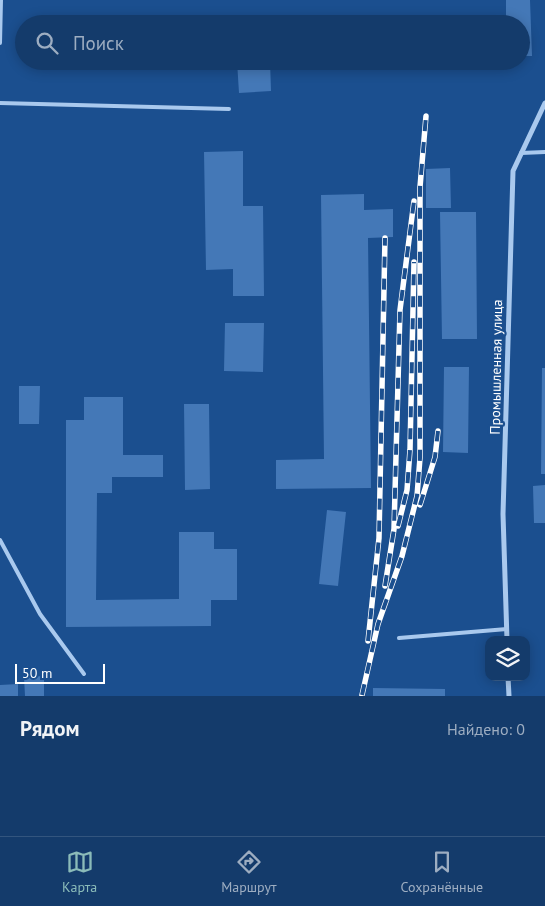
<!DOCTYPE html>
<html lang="ru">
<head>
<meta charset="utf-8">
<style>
  body { margin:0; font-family:"PT Sans",sans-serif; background:#1d4271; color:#f1f3f6 }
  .controls { position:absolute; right:15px; bottom:15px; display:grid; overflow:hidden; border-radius:10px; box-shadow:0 2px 12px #0003 }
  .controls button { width:45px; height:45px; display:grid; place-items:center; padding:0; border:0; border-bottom:1px solid #33557e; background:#143b6b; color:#f1f3f6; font:25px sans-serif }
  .scale { position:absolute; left:15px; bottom:12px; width:90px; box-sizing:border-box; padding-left:5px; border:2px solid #fff; border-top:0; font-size:14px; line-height:18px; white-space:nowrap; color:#fff; -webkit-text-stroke:4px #1b4f8f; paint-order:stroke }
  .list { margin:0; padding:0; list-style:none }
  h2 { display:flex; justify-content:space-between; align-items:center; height:65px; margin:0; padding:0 20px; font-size:21px }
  h2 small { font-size:16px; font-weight:400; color:#9dadc1 }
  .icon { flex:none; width:28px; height:28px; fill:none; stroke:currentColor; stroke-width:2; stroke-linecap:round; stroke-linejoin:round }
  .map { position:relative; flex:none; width:545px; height:696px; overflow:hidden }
  .search { position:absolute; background:#143b6b; box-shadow:0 2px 12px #0003; left:15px; right:15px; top:15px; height:55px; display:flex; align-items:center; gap:12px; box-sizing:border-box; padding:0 18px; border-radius:28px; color:#9dadc1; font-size:19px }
  .sheet { height:140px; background:#143b6b }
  nav { display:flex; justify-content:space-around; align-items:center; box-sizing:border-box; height:70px; border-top:1px solid #33557e; background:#143b6b; font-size:14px; color:#9dadc1 }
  nav a { display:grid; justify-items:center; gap:2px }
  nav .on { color:#8bbbb9 }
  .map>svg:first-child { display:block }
  .building { fill:#4478b7 }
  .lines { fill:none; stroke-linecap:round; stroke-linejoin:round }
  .lane { stroke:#a9c9ee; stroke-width:4 }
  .street { stroke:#a9c9ee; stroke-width:5 }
  .rail-casing { stroke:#fff; stroke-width:5.5 }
  .rail { stroke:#1b4f8f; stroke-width:4; stroke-dasharray:11; stroke-linecap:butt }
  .labels { text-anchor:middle; stroke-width:4.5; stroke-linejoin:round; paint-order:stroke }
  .street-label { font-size:14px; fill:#fff; stroke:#1b4f8f }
</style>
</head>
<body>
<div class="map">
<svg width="545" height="696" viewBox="0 0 545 696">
  <rect width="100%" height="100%" fill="#1b4f8f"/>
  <!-- building -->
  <path class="building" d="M506,0H530L532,56H521V24H506Z
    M237,61H270L271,91L239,93Z
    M243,151V206H263L264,296H233V269L206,270L204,152Z
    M450,168L451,208H426V169Z
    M364,194V210L393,209V237L368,238L371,488L276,489V460L324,459L321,195Z
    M440,212H476L477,339H442Z
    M225,323H264L263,372L224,371Z
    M444,367H469L468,453L443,452Z
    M542,368H545V474H541Z
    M19,386H40L39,424H19Z
    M84,397H123V455H163V477H112V493H97L96,600L179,599V532H214V549H237V600H211V626L66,627V420H84Z
    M184,404H209L210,489L185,490Z
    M545,485V523H534L533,486Z
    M327,510L346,512L338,586L319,584Z
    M44,676V696H25L24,677Z
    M18,684V696H0V685Z
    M373,688L445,689V696H373Z"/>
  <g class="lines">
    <!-- lane -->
    <path class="lane" d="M0,43L1,0
      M0,103L229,109
      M521,153L545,152
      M0,540L40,614L84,674
      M399,638L507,629"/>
    <!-- street -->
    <path class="street" d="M507,640L503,514L513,171L545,103
      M508,677L509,696"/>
    <!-- rail casing -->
    <g class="rail-casing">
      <path id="rail" d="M420,505L435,457L438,431
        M398,526L407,490L410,450L414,262
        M385,586L394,529L400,310L414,201
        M368,641L379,538L385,238
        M362,695L378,624L402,556L417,496L420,458V187L426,116"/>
    </g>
    <!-- rail -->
    <use href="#rail" class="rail"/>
  </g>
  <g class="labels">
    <!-- street labels -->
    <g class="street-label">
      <text transform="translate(496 367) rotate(-89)" y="5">Промышленная улица</text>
    </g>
  </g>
</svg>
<div class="controls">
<button><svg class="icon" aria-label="layers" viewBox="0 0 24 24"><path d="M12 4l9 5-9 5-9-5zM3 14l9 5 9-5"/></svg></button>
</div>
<div class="scale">50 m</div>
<div class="search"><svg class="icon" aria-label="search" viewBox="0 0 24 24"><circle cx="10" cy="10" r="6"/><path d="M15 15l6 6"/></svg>Поиск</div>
</div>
<section class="sheet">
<h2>Рядом<small>Найдено: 0</small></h2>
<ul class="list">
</ul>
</section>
<nav>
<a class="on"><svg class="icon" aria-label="map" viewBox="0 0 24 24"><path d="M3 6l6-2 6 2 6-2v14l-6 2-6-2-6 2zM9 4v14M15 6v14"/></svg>Карта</a>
<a><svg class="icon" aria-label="directions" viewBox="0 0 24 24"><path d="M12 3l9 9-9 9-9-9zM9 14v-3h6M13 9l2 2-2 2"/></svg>Маршрут</a>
<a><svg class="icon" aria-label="saved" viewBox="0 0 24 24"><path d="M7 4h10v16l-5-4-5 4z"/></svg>Сохранённые</a>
</nav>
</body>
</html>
